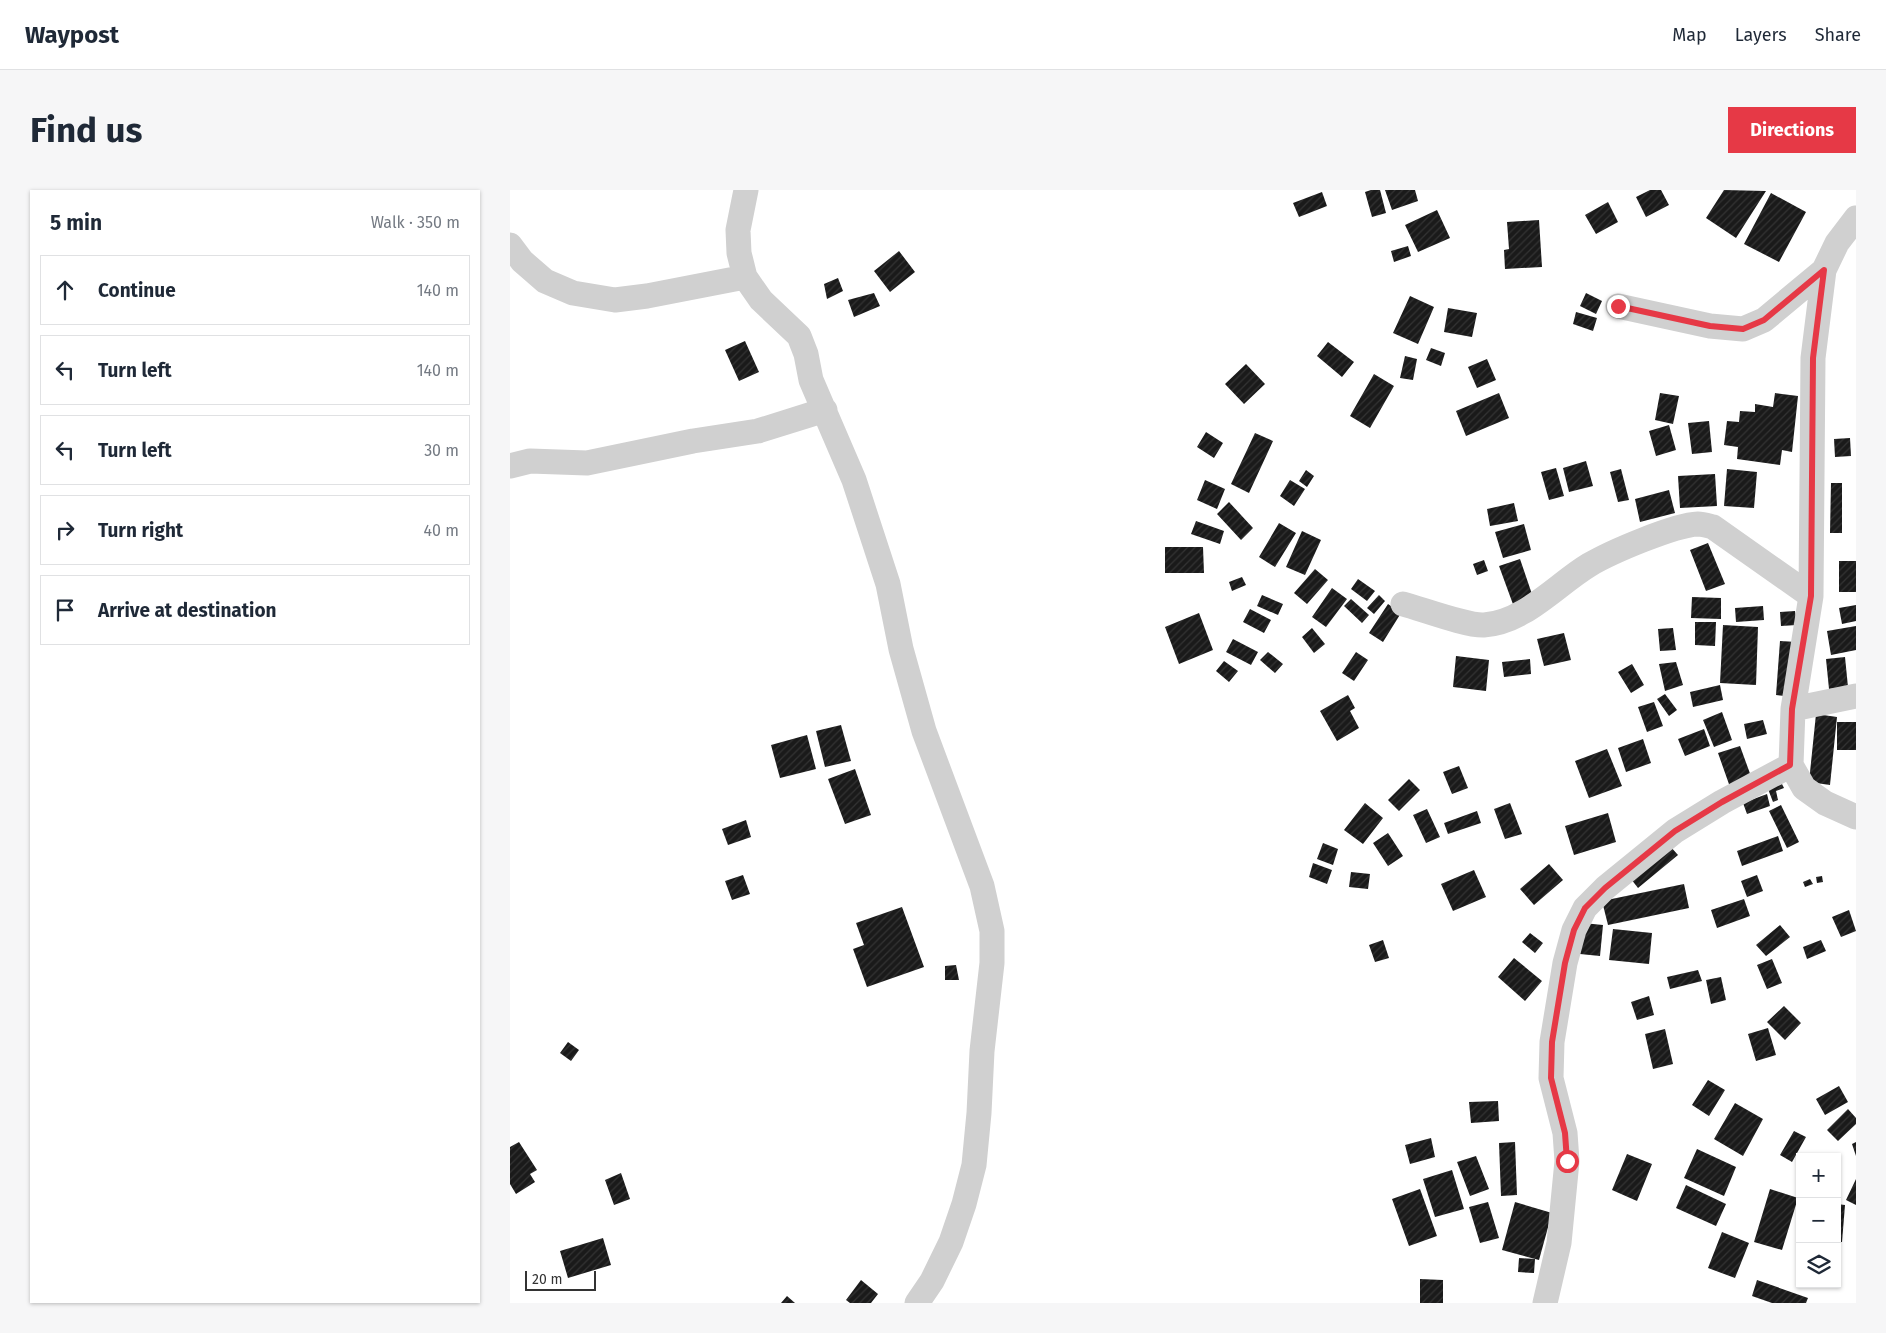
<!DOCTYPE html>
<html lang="en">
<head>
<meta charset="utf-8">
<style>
  body { margin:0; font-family:"Fira Sans",sans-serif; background:#f6f6f7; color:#1f2937 }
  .controls { position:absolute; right:15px; bottom:15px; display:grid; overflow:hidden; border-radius:0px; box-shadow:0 1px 4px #0004 }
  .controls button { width:45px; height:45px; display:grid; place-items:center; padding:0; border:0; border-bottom:1px solid #e0e1e3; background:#fff; color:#1f2937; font:25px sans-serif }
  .scale { position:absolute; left:15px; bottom:12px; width:71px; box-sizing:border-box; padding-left:5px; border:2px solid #333; border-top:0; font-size:14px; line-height:18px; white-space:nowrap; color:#333; -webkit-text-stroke:4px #fff; paint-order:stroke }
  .stop { position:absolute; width:15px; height:15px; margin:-11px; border:4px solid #e63946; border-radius:50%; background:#fff }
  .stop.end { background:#e63946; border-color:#fff; box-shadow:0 1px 5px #0008 }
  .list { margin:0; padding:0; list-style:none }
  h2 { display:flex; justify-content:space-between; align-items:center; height:65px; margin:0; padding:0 20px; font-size:21px }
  h2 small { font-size:16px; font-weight:400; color:#747a83 }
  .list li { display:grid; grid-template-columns:32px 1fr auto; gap:15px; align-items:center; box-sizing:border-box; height:70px; margin:0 10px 10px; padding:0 10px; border:1px solid #e0e1e3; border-radius:0px }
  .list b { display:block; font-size:19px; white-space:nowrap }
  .list em { font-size:16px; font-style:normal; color:#747a83 }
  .icon { flex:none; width:28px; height:28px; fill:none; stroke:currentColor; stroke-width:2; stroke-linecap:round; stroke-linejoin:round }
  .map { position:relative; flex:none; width:1346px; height:1113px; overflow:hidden; border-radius:0px }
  header { display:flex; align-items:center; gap:30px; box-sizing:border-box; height:70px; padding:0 25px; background:#fff; border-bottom:1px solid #e0e1e3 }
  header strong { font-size:24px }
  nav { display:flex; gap:28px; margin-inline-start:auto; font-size:18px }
  .intro { display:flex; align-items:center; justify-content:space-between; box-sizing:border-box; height:120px; padding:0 30px }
  h1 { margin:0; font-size:35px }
  .button { padding:12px 22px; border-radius:0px; background:#e63946; color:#fff; font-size:18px; font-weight:700 }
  main { display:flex; gap:30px; padding:0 30px }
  aside { flex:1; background:#fff; border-radius:0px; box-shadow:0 1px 4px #0004 }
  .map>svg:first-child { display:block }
  .building { fill:url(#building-hatch) }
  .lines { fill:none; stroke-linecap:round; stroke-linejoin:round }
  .minor { stroke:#d0d0d0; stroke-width:25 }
  .route { stroke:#e63946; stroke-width:6 }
</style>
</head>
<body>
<header>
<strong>Waypost</strong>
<nav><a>Map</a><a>Layers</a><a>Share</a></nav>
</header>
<div class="intro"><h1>Find us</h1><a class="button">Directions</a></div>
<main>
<aside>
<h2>5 min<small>Walk · 350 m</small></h2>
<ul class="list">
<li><svg class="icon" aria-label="ahead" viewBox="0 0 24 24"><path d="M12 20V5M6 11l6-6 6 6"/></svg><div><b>Continue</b></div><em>140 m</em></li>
<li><svg class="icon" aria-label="left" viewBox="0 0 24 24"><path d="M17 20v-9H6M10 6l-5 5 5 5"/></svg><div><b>Turn left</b></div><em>140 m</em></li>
<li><svg class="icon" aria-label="left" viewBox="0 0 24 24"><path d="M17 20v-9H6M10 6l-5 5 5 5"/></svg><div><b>Turn left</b></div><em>30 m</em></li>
<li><svg class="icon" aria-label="right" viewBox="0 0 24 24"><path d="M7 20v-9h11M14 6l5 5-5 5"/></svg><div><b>Turn right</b></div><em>40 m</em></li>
<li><svg class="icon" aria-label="arrive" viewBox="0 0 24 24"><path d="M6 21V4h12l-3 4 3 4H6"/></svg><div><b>Arrive at destination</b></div></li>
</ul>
</aside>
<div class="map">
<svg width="1346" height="1113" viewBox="0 0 1346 1113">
  <defs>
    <pattern id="building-hatch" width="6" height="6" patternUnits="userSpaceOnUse" patternTransform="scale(1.25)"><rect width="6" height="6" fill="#1a1a1a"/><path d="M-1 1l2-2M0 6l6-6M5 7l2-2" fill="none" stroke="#333"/></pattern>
  </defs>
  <rect width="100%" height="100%" fill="#fff"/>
  <!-- building -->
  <path class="building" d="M861,0H870L876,23L862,27L855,2Z
    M875,0H905L908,11L882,20Z
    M1140,0H1151L1159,15L1136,27L1126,7Z
    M1214,0L1256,1L1226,48L1196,28Z
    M812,2L817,16L789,27L783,13Z
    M1261,3L1296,22L1269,72L1234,54Z
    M1098,12L1108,32L1086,44L1075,25Z
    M927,20L940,48L908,62L895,35Z
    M1029,30L1032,77L995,79L994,60L999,59L997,32Z
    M898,56L901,66L884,72L881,61Z
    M389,61L405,82L380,102L364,81Z
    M328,88L333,101L317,109L314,94Z
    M364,103L370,116L344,127L338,110Z
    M1076,103L1092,111L1086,124L1070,116Z
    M900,106L924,117L908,154L883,143Z
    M938,118L967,123L962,147L934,142Z
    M1066,122L1087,128L1083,141L1063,134Z
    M235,151L249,182L229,191L215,160Z
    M818,152L844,172L832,187L807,166Z
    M921,158L935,163L931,176L916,170Z
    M895,166L907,169L903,190L890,188Z
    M977,169L986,190L967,198L958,177Z
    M736,174L755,194L734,214L715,194Z
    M864,184L884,196L860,238L840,226Z
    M989,203L999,228L956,246L946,221Z
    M1150,203L1169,206L1163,234L1145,230Z
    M1265,203L1288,206L1282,262L1272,260L1270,275L1227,269L1228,257L1214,255L1217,231L1229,232L1230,221L1245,222V214L1263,217Z
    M1199,231L1202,262L1182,264L1178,233Z
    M1159,235L1166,260L1146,266L1139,241Z
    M696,242L713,253L704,268L687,257Z
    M745,243L763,251L739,303L721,294Z
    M1340,248L1341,266L1325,267L1324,249Z
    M1076,271L1083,296L1059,302L1053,278Z
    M1046,278L1054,306L1039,310L1031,282Z
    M1111,279L1119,310L1108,312L1100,282Z
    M1217,279L1247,282L1244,318L1214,316Z
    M796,280L804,286L797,297L789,291Z
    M1205,284L1207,316L1170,318L1168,286Z
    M695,290L715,299L707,319L687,310Z
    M780,290L795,299L784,316L770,306Z
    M1321,293H1332V343H1320Z
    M1159,300L1165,323L1130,332L1125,309Z
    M719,312L743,338L731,350L707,324Z
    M1004,313L1008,331L980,336L977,319Z
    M686,331L714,341L710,354L681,344Z
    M769,333L786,343L765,377L749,367Z
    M1014,334L1021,360L993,368L985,342Z
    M792,341L811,350L795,385L776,377Z
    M1198,353L1215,394L1196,401L1180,360Z
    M655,357H693L694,383H655Z
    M1010,369L1024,410L1004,417L989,376Z
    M974,370L978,381L967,385L963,374Z
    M1329,371H1346V402H1329Z
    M805,379L818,390L797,414L784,403Z
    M732,387L736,395L722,401L719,392Z
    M848,389L865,401L857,411L841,399Z
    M822,398L837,409L816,437L802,427Z
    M752,405L773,414L768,425L747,416Z
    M869,405L875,411L864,424L857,418Z
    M1182,407L1211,408V429L1181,428Z
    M841,409L859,425L852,433L834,416Z
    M878,414L891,423L873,452L859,443Z
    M1346,415V431L1332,434L1329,418Z
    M1253,416L1254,430L1226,432L1225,418Z
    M740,419L761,430L754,443L733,432Z
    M1285,421L1287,435L1271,436L1270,422Z
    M689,423L703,460L669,474L655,437Z
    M1185,432H1206L1205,456L1185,455Z
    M1213,435L1248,437L1246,495L1210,493Z
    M1346,436V460L1321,465L1317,441Z
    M802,438L815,454L804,463L792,447Z
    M1163,438L1166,460L1150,461L1148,439Z
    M1054,443L1061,470L1034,476L1027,449Z
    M723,449L748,462L741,475L716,462Z
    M1270,451L1287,452L1282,507L1266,505Z
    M758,462L773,474L765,483L750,470Z
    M846,462L858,470L844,491L832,483Z
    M946,466L979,470L976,501L943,497Z
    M1335,467L1338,497L1319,499L1316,469Z
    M1020,469L1021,484L994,487L992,472Z
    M714,471L728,481L719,492L706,481Z
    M1166,472L1173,495L1155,501L1149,474Z
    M1122,474L1134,495L1121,503L1108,482Z
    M1210,495L1213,510L1183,517L1180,502Z
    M1155,504L1167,520L1159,526L1147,509Z
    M838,505L845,518L840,521L849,538L827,551L810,521Z
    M1144,512L1153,536L1137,542L1128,517Z
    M1212,522L1222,550L1204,557L1193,530Z
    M1306,524L1327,527L1320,595L1299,592Z
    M1253,530L1257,544L1237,549L1234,534Z
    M1327,532H1346V560H1327Z
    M331,535L341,571L315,577L306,541Z
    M1194,539L1200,556L1175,566L1168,549Z
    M297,545L306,579L270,588L261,555Z
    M1133,549L1141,573L1116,582L1108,558Z
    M1230,556L1242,589L1220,597L1208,563Z
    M1097,559L1112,596L1079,608L1065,571Z
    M949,576L958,598L942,604L933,582Z
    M345,579L361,625L335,634L318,589Z
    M899,589L910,600L889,621L878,610Z
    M1272,594L1274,598L1266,601L1268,610L1263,612L1258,599Z
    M1257,604L1260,616L1237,624L1233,613Z
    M855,613L873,628L853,654L834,640Z
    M1000,613L1012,644L995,649L984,619Z
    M1271,615L1289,652L1277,658L1259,621Z
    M917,619L930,647L916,653L903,625Z
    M967,621L971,633L938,644L934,633Z
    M1098,623L1106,652L1064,665L1055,636Z
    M236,630L241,647L218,655L212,639Z
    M878,643L893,666L878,676L863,653Z
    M1268,646L1273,661L1232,676L1227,661Z
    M813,653L828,659L823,675L807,669Z
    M1160,656L1168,665L1128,698L1121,689Z
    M803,673L822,680L817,694L799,687Z
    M1039,674L1053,690L1024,715L1010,699Z
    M964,680L976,707L943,721L931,694Z
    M841,682L860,684L858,699L839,697Z
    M233,685L240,704L222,710L215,691Z
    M1247,685L1253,701L1237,707L1231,691Z
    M1312,686L1313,692L1307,693L1306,687Z
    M1300,689L1303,694L1295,697L1293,692Z
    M1174,694L1179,718L1098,735L1092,711Z
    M1234,709L1240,726L1207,738L1201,720Z
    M392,717L414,777L357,797L343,759L354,755L346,733Z
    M1339,720L1346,741L1331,747L1322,727Z
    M1073,733L1093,735L1090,766L1070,764Z
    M1270,735L1280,747L1256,766L1246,755Z
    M1103,739L1142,743L1139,774L1099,770Z
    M1020,743L1033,753L1025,763L1012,752Z
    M873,750L879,768L865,772L859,755Z
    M1311,750L1316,761L1297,769L1293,757Z
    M1004,768L1032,791L1015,811L988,787Z
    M1262,769L1272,793L1257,799L1247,775Z
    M446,775L449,790H435V776Z
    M1188,780L1192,791L1160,799L1157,787Z
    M1211,787L1216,810L1201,814L1196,790Z
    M1139,806L1144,825L1127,830L1121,812Z
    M1274,816L1291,833L1275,850L1257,832Z
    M1258,838L1266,865L1246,871L1238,844Z
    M1155,839L1163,874L1143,879L1135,844Z
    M58,852L69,860L61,871L50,863Z
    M1198,890L1215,900L1199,926L1182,915Z
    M1329,896L1338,912L1315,925L1306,909Z
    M988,911L989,931L961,933L959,912Z
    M1225,913L1253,929L1233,966L1204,949Z
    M1338,919L1346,928V934L1328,951L1317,940Z
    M1284,941L1296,947L1282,972L1270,965Z
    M921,948L925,967L900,974L895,955Z
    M9,952L27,980L20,984L25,992L6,1004L0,994V957Z
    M1005,952L1007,1005L991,1006L989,953Z
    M1346,952V966L1342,954Z
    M1187,959L1226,977L1214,1006L1174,988Z
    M1117,964L1142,974L1127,1011L1102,1000Z
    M966,966L979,999L960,1006L947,972Z
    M942,980L954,1019L925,1027L913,989Z
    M111,983L120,1009L104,1015L95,990Z
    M1346,989V1015L1336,1010Z
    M1176,995L1216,1014L1206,1036L1166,1018Z
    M910,999L927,1046L899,1056L882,1009Z
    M1260,999L1288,1008L1272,1060L1244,1052Z
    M978,1012L989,1048L970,1053L959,1017Z
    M1005,1012L1042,1023L1029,1070L992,1060Z
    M1327,1014L1335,1015L1332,1052H1327Z
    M1212,1042L1239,1053L1225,1088L1198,1078Z
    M93,1048L101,1075L58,1088L50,1061Z
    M1009,1068L1025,1069L1024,1083L1008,1082Z
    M910,1089L933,1090V1113H910Z
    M351,1090L368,1104L361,1113H340L336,1110Z
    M1247,1090L1298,1108L1296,1113H1262L1242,1106Z
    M277,1106L285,1113H271Z"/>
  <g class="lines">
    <!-- minor -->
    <path class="minor" d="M236,0L228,40L229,63L235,87L251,110L289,146L296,164L301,190L344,290L378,394L391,459L414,541L472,696L482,741V773L472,861L469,923L464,975L454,1014L441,1052L422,1091L407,1113
      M1346,28L1327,53L1314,80L1303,168L1301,406L1283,519L1281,575L1294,598L1315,613L1346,627
      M0,55L12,71L35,91L63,103L105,110L137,106L235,87
      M1108,116L1200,136L1233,139L1254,130L1314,80
      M0,276L20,271L77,273L183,251L248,241L315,220
      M893,414C912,419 957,436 974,435C1015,432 1046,395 1079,375C1101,362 1164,335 1188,334C1193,334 1199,336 1203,337L1301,406
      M1283,519L1346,506
      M1035,1113L1049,1053L1057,971L1055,943L1041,888L1042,852L1055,773L1064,740L1075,718L1095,698L1165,641L1212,612L1281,575"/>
  </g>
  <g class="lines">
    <!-- route -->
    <path class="route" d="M1057,971L1055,943L1041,888L1042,852L1055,773L1064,740L1075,718L1095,698L1165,641L1212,612L1280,575L1282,519L1301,406L1303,168L1314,80L1254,130L1233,139L1200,136L1108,116"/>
  </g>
</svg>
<div class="controls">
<button>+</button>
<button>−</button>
<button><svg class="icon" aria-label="layers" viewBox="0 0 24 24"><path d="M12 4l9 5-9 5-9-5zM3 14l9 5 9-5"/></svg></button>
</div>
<div class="scale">20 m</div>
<div class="stop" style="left:1057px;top:971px"></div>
<div class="stop end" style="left:1108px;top:116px"></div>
</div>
</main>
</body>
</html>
